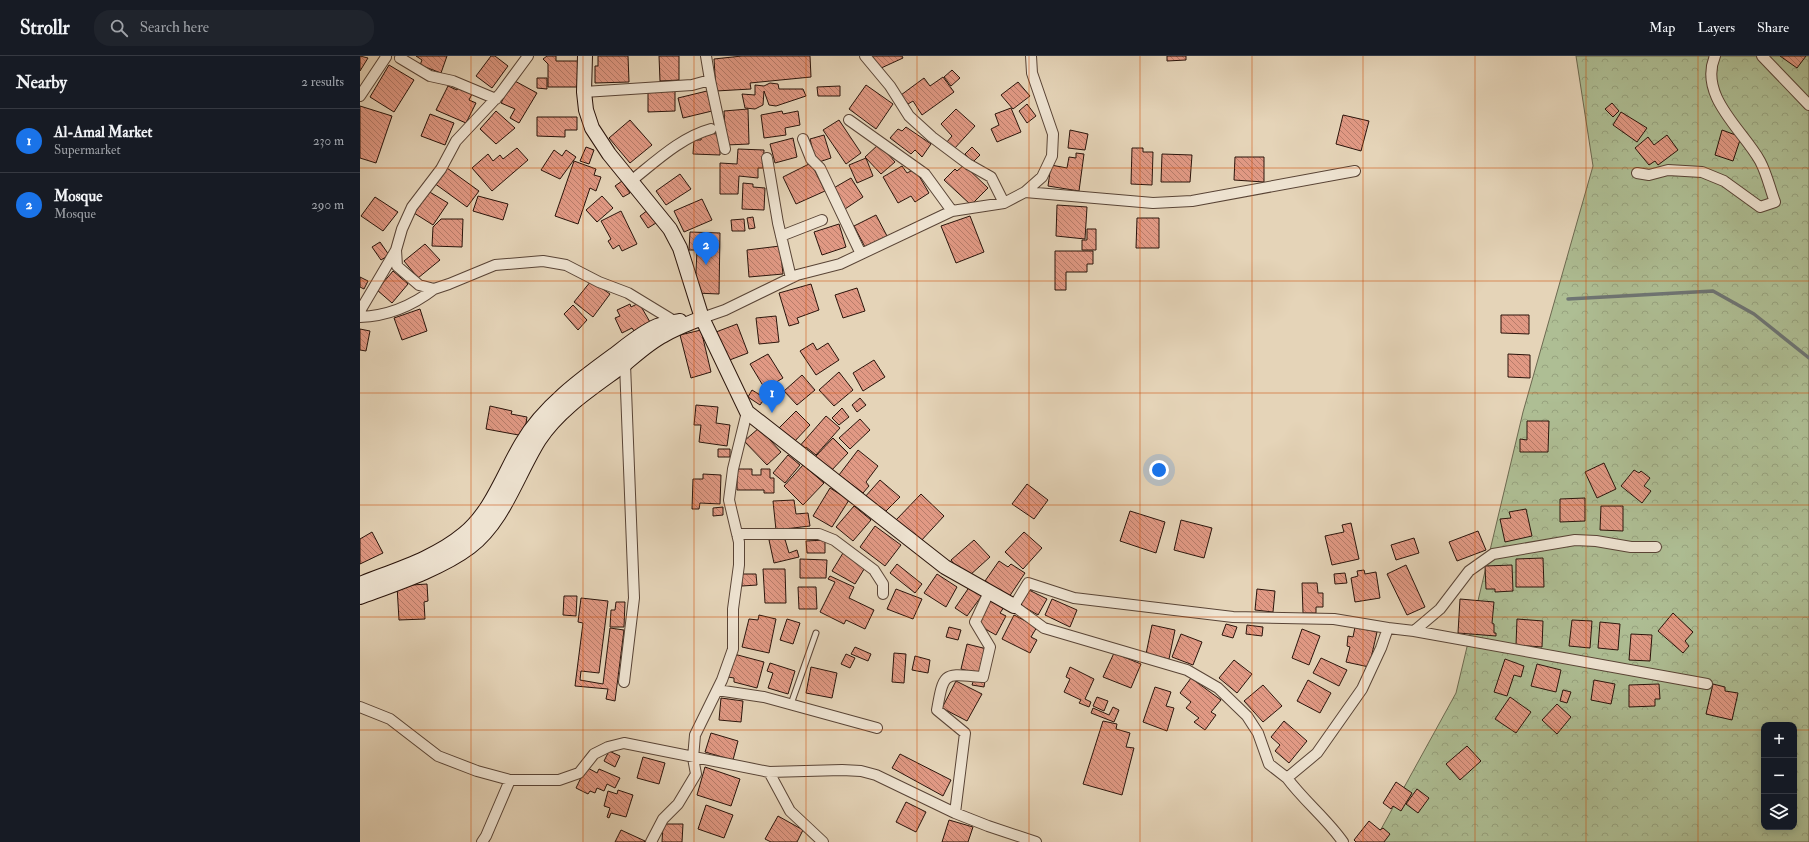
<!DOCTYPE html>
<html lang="en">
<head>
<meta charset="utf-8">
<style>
  body { margin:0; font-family:"IM FELL Double Pica",serif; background:#20242c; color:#f1f3f6 }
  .controls { position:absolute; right:12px; bottom:12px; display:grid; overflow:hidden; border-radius:8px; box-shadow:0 2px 10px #0003 }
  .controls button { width:36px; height:36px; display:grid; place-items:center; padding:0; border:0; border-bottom:1px solid #363941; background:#171b24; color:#f1f3f6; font:20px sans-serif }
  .you { position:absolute; left:799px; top:414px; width:14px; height:14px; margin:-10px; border:3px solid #fff; border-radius:50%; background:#1a73e8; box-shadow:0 0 0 6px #1a73e833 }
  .badge { display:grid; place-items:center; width:26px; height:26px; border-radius:50%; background:#1a73e8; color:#fff; font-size:13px; font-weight:700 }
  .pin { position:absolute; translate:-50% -33px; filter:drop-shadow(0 1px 2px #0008) }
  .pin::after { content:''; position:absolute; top:21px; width:14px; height:12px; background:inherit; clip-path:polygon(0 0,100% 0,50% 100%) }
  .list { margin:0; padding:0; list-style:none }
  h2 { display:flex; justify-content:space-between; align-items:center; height:52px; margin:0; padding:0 16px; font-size:17px }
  h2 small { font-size:13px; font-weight:400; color:#9ea1a6 }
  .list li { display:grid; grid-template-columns:26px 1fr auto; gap:12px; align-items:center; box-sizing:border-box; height:64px; padding:0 16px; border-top:1px solid #363941 }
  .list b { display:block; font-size:15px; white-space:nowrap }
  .list p { margin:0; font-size:13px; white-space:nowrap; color:#9ea1a6 }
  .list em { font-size:13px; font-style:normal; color:#9ea1a6 }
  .icon { flex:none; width:22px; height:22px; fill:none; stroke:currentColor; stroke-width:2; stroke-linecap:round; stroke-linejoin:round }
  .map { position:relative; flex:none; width:1449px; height:786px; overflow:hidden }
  header { display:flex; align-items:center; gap:24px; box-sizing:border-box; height:56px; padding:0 20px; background:#171b24; border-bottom:1px solid #363941 }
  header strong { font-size:19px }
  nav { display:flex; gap:22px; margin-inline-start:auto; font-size:14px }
  .search { width:280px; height:36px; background:#20242c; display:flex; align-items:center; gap:10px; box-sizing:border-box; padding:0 14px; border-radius:16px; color:#9ea1a6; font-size:15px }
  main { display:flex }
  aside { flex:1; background:#171b24 }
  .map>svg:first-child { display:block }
  .forest { fill:url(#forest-crowns); stroke:#6c6950; fill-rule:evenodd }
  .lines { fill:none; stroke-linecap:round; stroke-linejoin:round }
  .stream { stroke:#6e7574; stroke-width:3.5 }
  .building { fill:url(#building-back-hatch); stroke:#2a140b }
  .lane-casing { stroke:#594436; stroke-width:7 }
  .street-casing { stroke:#594436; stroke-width:12 }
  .secondary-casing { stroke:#2a140b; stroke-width:16 }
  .lane { stroke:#eee3d1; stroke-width:5 }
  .street { stroke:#eee3d1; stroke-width:10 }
  .secondary { stroke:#eee3d1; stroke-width:14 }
  .grid { fill:none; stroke:#cc4f0c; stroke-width:1; stroke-opacity:0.55 }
</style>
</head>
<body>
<header>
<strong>Strollr</strong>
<div class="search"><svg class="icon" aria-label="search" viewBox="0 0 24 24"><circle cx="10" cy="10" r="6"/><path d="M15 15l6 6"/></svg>Search here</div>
<nav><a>Map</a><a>Layers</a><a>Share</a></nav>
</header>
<main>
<aside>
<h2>Nearby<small>2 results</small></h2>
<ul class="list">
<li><span class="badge">1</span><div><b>Al-Amal Market</b><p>Supermarket</p></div><em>230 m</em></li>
<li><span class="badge">2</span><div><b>Mosque</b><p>Mosque</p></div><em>290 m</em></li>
</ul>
</aside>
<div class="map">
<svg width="1449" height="786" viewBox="0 0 1449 786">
  <defs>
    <pattern id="forest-crowns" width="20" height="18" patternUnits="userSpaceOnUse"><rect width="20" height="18" fill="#aebe94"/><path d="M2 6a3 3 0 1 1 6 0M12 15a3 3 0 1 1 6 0" fill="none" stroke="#96a27e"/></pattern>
    <pattern id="building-back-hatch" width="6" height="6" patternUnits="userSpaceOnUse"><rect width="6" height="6" fill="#e19984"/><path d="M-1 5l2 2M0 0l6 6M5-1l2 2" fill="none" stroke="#b77c6a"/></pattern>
  </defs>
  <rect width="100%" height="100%" fill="#e5d4b8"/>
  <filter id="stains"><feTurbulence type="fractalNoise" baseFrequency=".005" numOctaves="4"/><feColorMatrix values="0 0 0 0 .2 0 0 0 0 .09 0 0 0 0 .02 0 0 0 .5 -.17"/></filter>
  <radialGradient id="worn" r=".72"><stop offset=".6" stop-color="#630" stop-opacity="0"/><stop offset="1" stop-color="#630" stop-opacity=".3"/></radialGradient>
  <!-- forest -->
  <path class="forest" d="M1216,0H1449V786H1014L1096,637L1163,356L1233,110ZM1404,669H1434V771H1404Z"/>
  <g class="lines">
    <!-- stream -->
    <path class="stream" d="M1208,243L1353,235L1394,258L1449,302"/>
  </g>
  <!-- building -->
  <path class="building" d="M0,0L8,2L0,15Z
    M56,0H87L81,17L60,9L62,4Z
    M131,0H135L148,10L132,32L116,20Z
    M187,0H196V5H218V31H188V8L183,3Z
    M238,0H268L269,26L235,27V10H238Z
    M299,0H319V24L300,25Z
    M382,0H450L451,21L390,27L391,33L356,35L354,3Z
    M512,0H542L543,2L519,13Z
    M807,0H826V4L807,5Z
    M1420,0H1446L1437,12Z
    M29,9L54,24L34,56L10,41Z
    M592,14L600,22L591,30L584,21Z
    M583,21L594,36L562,59L553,45L548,48L541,39L564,22L570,30Z
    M177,22H187V33L177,32Z
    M153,24L177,37L159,67L150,62L155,53L141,47Z
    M658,26L670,40L653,53L641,39Z
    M410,27L418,28L419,33H443L446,40L416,50L409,49L404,35L403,49L395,53L385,52L382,38L395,39V29L404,30Z
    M506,29L533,48L516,73L489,53Z
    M88,30L97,34L98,32L112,38L109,44L116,47L106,67L76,54Z
    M480,30V40H458L457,31Z
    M315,35V55L288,56V36Z
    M347,35L352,55L323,62L318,42Z
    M1252,47L1259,55L1253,61L1245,53Z
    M667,48L676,60L667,67L659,55Z
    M0,50L32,60L16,107L0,102Z
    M651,52L661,76L637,86L631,73L639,69L635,58Z
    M388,53L389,88L366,89L364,55Z
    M596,53L615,70L594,93L586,87L592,80L581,68Z
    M136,55L155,72L136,88L120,73Z
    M422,55L423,58L438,55L440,69L425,72L426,79L404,82L401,59Z
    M1261,56L1287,72L1277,86L1253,69Z
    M70,58L94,67L85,89L61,80Z
    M983,59L1009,65L1001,95L976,88Z
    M177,61H217V74H205V81L177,80Z
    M270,64L292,89L270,107L249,82Z
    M479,64L501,97L486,108L463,74Z
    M546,71L571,88L562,101L555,94L551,98L530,82L538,73L542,75Z
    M710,74L728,78L725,94L708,92Z
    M1362,74L1381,81L1373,105L1355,99Z
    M342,77L360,78V99L333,98L334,84H341Z
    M464,79L471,102L456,107L450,83Z
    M1307,79L1318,94L1298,109L1295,105L1289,109L1275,92L1288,81L1294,89Z
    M433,82L437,101L415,107L410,88Z
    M519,88L535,106L521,118L505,101Z
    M226,91L234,94L229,108L220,105Z
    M612,91L620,99L613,106L605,98Z
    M157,92L168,104L132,135L112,112L128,98L133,105L140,99L143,103Z
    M772,92H783V96H793L792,129L771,128Z
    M378,93L404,94L403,112H398V122L379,120L378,138H360V107L377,108Z
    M194,94L202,100L206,94L216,101L200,123L181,114Z
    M716,97L724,98L719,135L688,130L691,109L707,112L709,101L716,102Z
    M802,98L832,99L830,126H801Z
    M875,101H904V126L874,124Z
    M506,102L513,120L497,127L489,109Z
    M214,105L236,113L234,119L241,121L236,135L230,132L218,168L195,160Z
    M451,107L465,135L436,148L423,121Z
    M604,109L628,132L611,149L584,124L595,113L597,115Z
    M542,110L547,117L555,113L569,137L555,146L551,140L538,147L523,121Z
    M87,112L119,135L107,151L74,127Z
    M320,118L331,133L306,149L296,135Z
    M491,122L503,141L485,153L472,133Z
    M262,125L270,137L263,141L255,130Z
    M383,127L393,128V131L405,132L404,154L382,153Z
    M68,135L88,147L73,169L54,157Z
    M118,140L148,148L143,164L113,155Z
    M242,140L253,152L237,166L226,154Z
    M15,141L38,156L23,175L1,160Z
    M342,143L352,164L324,176L314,155Z
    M697,149L727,151L725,183L696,180Z
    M288,154L296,167L288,172L280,160Z
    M261,155L277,188L262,195L259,189L253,193L248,185L251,183L241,165Z
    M516,159L527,180L505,191L494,170Z
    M610,160L624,196L596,207L581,170Z
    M393,161L395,172L389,173L387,162Z
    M777,162H799V192H776Z
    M81,163H103L102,191L72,190L73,171Z
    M384,163L385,175H372L371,164Z
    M479,168L486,191L462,199L454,176Z
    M727,173H736V194H722V184H727Z
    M330,176L360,177L359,238L335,237L337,194H329Z
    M20,186L29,199L21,204L12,191Z
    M65,188L80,204L58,222L44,205Z
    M420,190L423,218L389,221L387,194Z
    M695,195H733V208H727V216H706V234H695Z
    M33,215L48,228L32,247L17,234Z
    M0,221L8,225L4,233L0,231Z
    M231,225L250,238L233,261L214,246Z
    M451,228L459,254L437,262L439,267L429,270L419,237Z
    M497,232L505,255L483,262L475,239Z
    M279,247L290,266L274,275L272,272L262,277L255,262L260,260L257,254L270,248L271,251Z
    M213,249L227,264L218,274L204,258Z
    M60,253L67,275L42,284L34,262Z
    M1141,259H1169V278L1141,277Z
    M416,260L419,286L399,288L396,262Z
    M377,268L388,297L367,305L356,276Z
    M0,273L10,275L6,295L0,294Z
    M341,274L351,316L331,322L320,279Z
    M453,287L457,294L468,287L479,304L456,319L440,295Z
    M408,298L423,322L405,333L390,308Z
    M1148,298L1170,299V322L1148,321Z
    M514,304L525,321L503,335L493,317Z
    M479,316L493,334L474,350L459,334Z
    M442,319L455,334L437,349L424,335Z
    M392,334L405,342L400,349L388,341Z
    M500,342L506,349L497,356L492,349Z
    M336,349L358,351L356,367L370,369L367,390L339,386L341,369H334Z
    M130,350L152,355L151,358L167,361L164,380L126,373Z
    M482,352L489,361L479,369L472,362Z
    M436,355L450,369L433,387L418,373Z
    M466,360L480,372L456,399L446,391L443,396L438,392Z
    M500,363L510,374L490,393L479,382Z
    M1167,365H1189L1188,396H1160V383L1167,384Z
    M399,372L421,396L407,409L384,385Z
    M473,382L488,397L470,416L455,401Z
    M358,393H370V401H358Z
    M498,394L518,410L506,426L509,430L503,437L479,419Z
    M428,399L440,409L425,427L413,417Z
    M1244,407L1256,433L1237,442L1225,416Z
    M443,409L464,427L443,449L424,430Z
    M377,413H392V419H401V413H410V422H414V437H404V434H377Z
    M1274,414L1279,417L1281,415L1290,422L1284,430L1291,435L1282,447L1261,430Z
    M343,418L361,419L360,448L340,447L339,453H332L333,423H343Z
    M520,424L540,441L522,459L504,442Z
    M667,428L688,444L674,463L652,448Z
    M470,432L489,444L472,471L453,460Z
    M561,438L584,460L560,486L536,464Z
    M1225,442V465L1200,466V443Z
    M434,444L436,458L448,457L450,470L416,474L413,445Z
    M494,450L511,464L493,485L476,471Z
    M1241,450H1263V475L1240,474Z
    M363,451V459L353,460V452Z
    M1166,453L1172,480L1145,486L1140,463L1151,462L1149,456Z
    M770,455L805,466L796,497L760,485Z
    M821,464L852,472L844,502L814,494Z
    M991,467L999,503L972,509L965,480L984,476L982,469Z
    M515,470L541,489L525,510L500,491Z
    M1118,475L1126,494L1097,505L1089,486Z
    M12,476L23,497L0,508V483Z
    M664,476L682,492L663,513L645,496Z
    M424,480L429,497L437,494L439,501L414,507L409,484Z
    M1054,482L1059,497L1036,504L1031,489Z
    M465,484V497H447L446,485Z
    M614,484L630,501L609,520L597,512L591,504Z
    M483,497L506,510L495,528L472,515Z
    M1183,502L1184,531H1156V503Z
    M440,503L467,504L466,522H440Z
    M639,505L648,511L651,508L665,517L649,541L625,525Z
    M537,508L562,528L555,537L530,517Z
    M1046,509L1065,551L1047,559L1027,518Z
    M1152,509L1153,535L1135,536V533H1126L1125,510Z
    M403,513H425L426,547H405Z
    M1004,514L1005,518L1016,516L1020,542L995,546L991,522L998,520L997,515Z
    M985,517L987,527L975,528L974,518Z
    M381,518H396L397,529L382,530Z
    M577,518L597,531L586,551L564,537Z
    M470,520L494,531L489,542L514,554L505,573L486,564L484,568L460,556L475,526L468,523Z
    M942,527H957L958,537H963V551H956V557H943Z
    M67,528L68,545L64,546L65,563L39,564L37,530Z
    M610,530L623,538L607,560L595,552Z
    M438,531H456L457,553H439Z
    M536,533L562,543L553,563L527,553Z
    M667,533L687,543L678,559L659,548Z
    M897,533L915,535L913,556L895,554Z
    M204,540H217L216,560L203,559Z
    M221,542L248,545L239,617L221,615L220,624L243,628L250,572L264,574L255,645L246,643L248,633L215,630L223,567L218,566Z
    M631,543L644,551L640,557L646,560L636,579L618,569Z
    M692,543L717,554L710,571L685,559Z
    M1100,543L1134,546L1132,567L1134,568V577H1136V580L1098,577Z
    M256,546H265L264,571H250L251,554H255Z
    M1313,557L1333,576L1325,585L1329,590L1323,597L1298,575Z
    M399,559L416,563L409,597L382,591L389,563L398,564Z
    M654,559L677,571L671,581L677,584L670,597L642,583Z
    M427,563L440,567L433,588L420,584Z
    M1157,563L1183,565L1182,591L1156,589Z
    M1212,564L1232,565L1230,592L1209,590Z
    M1240,566L1260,568L1258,594L1238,592Z
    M866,568L877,571L873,582L862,579Z
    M792,569L815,574L809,603L786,598Z
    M887,569L903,571L902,580L886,578Z
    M589,571L601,574L598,584L586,581Z
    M995,571L1017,576L1009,611L986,606L990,591L987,590L988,580L993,581Z
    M942,573L960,580L949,609L932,602Z
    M821,578L842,586L833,609L812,601Z
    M1271,578L1292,579L1290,605L1269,604Z
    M607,588L627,593L620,618L601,613Z
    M495,591L511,598L508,605L491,598Z
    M534,597L546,598L544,627L532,626Z
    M754,597L781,608L771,632L743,621Z
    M374,598L404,606L397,632L374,626V622L368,621Z
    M486,598L495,602L490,612L481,608Z
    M555,600L570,604L568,617L552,614Z
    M961,602L987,614L979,630L953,617Z
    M1145,603L1164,610L1161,621L1154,619L1147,640L1134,636Z
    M874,604L892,618L877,637L859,622Z
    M410,607L435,615L428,638L408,632L413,617L407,615Z
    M1177,608L1201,614L1196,636L1171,630Z
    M451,611L477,617L472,642L446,637Z
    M710,611L734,623L725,643L731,646L729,651L719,647L721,644L704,636L710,623L706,621Z
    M831,622L861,644L851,656L856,659L845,674L834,666L839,662L826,652L831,646L820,637Z
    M614,623L625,625L624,631L612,629Z
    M948,624L971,637L960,657L937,645Z
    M1234,624L1255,628L1251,648L1231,644Z
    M596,625L622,638L607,665L582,652Z
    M1299,628L1300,643H1295V650L1269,651V629Z
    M1353,628L1365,631V635L1378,637L1372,664L1346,658Z
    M903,629L922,650L903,666L884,645Z
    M795,631L811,636L806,650L814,652L807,675L783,666Z
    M1203,634L1211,636L1207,647L1200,645Z
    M737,641L748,645L744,655L733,650Z
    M1150,641L1171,656L1156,677L1135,663Z
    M361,642L383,645L381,666L359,664Z
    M1197,648L1211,661L1197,678L1182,664Z
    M753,651L759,654L754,666L731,657L733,652L749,659Z
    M743,665L757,668L756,673L770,677L766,691L774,692L762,739L723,728Z
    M924,665L947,685L929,707L915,695L920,689L911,681Z
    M351,677L378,685L373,704L345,696Z
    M1107,690L1121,705L1100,724L1086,708Z
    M249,695L260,700L255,711L244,705Z
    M540,698L591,724L583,740L532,712Z
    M283,701L305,707L299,728L277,722Z
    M226,711L237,717L239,713L260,722L255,732L247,728L244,735L237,732L235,737L230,735L228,738L216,732Z
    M345,711L380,723L371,750L337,739Z
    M1036,726L1052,737L1041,755L1033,750L1031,753L1023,747Z
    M1057,733L1069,742L1058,757L1046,748Z
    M258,734L273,739L266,761L251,757L249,762L247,761L250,752L244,750L248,735L257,738Z
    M546,746L566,756L556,776L536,766Z
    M346,749L373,759L364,782L338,773Z
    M418,760L443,774L437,786H411L405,783Z
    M589,764L613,771L608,786H582Z
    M1009,765L1020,774L1023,772L1030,778L1024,786H996L994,784Z
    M303,768H323L322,786H302Z
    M261,774L285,785L284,786H255Z"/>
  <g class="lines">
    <!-- lane casing -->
    <g class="lane-casing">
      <path id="lane" d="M431,648L456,577"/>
    </g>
    <!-- street casing -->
    <g class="street-casing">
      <path id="street" d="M41,0L40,2L70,20L93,25L136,43
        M168,0L140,38L96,85L81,113L52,151L42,173L36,194L37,210L59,229L74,233L89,228L135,209L183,205L206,209L239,226L268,237L314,265
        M505,0L530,30L549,60L572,81L608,108L631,121L644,147
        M1402,0L1449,49
        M350,24L365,93
        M224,36L332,29L350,24L346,0
        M0,40L26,1
        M489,64L565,118L592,155
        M443,83L451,103L460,112L501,198
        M407,102L418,167L431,222
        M1277,117L1289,119L1308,114L1342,116L1364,125L1400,151L1415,146C1410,133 1407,118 1400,105C1383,74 1338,40 1355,0
        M271,125C295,106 321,81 351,73
        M665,136L793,147L832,145L995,115
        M421,180L462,164
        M0,255L36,194
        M0,261C28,260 52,250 74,233
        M342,262L365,254L437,219L480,208L592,155L644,147L665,136L682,121L692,100L693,78L672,17L671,0
        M262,305L265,308L274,542L264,626
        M377,478H459L474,484L514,514L523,528V538
        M1028,572L974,563L873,561L714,542L668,527L654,550L684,572L827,614L858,632L887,660L898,677L909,708L927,722L957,697L1002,633L1021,592L1028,572L1054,575L1347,628
        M1054,575L1080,553L1109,515L1133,498L1215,484L1236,485L1271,491H1296
        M357,634L404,641L517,672
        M0,651L30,663L78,700L117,715L150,724H199L219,717L234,698L248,691L264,687L409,716L482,714L501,715L516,719L595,757L628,770L676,786
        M409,716L430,755L463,786
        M927,722C944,745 967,763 983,786
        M595,757L605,677L577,654C584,614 584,618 623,621L630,591L615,566L629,536
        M122,786L126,780L150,724
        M291,786L303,763L318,748L336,718L333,702L335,679L362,624L373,593V553L379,509V486L369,444L373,413L387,356"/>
    </g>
    <!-- secondary casing -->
    <g class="secondary-casing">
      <path id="secondary" d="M225,0L224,36L226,54L232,72L249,98L310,173L320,192L342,262L387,356L585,511L654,550
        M0,528C35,514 74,503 104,478C132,455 144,417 162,387C183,351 221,323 254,299C267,289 281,277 297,270C304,267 313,266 320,265
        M0,541C35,528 81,513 110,491C144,465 157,419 179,384C200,352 234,331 265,308C277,298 290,286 304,279C316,272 330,267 342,262"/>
    </g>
    <!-- lane -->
    <use href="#lane" class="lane"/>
    <!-- street -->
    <use href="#street" class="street"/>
    <!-- secondary -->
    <use href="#secondary" class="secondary"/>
  </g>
  <!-- grid -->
  <path class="grid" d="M111,0V786M223,0V786M334,0V786M446,0V786M557,0V786M669,0V786M780,0V786M892,0V786M1003,0V786M1115,0V786M1226,0V786M1338,0V786M0,112H1449M0,225H1449M0,337H1449M0,449H1449M0,561H1449M0,674H1404M1434,674H1449"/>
  <rect width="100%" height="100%" filter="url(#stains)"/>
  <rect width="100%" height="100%" fill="url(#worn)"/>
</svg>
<div class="controls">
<button>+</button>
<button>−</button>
<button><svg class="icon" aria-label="layers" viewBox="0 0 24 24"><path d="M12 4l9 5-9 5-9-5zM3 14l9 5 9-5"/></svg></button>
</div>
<div class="you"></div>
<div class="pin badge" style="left:412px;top:357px">1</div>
<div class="pin badge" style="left:346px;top:209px">2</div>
</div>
</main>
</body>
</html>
